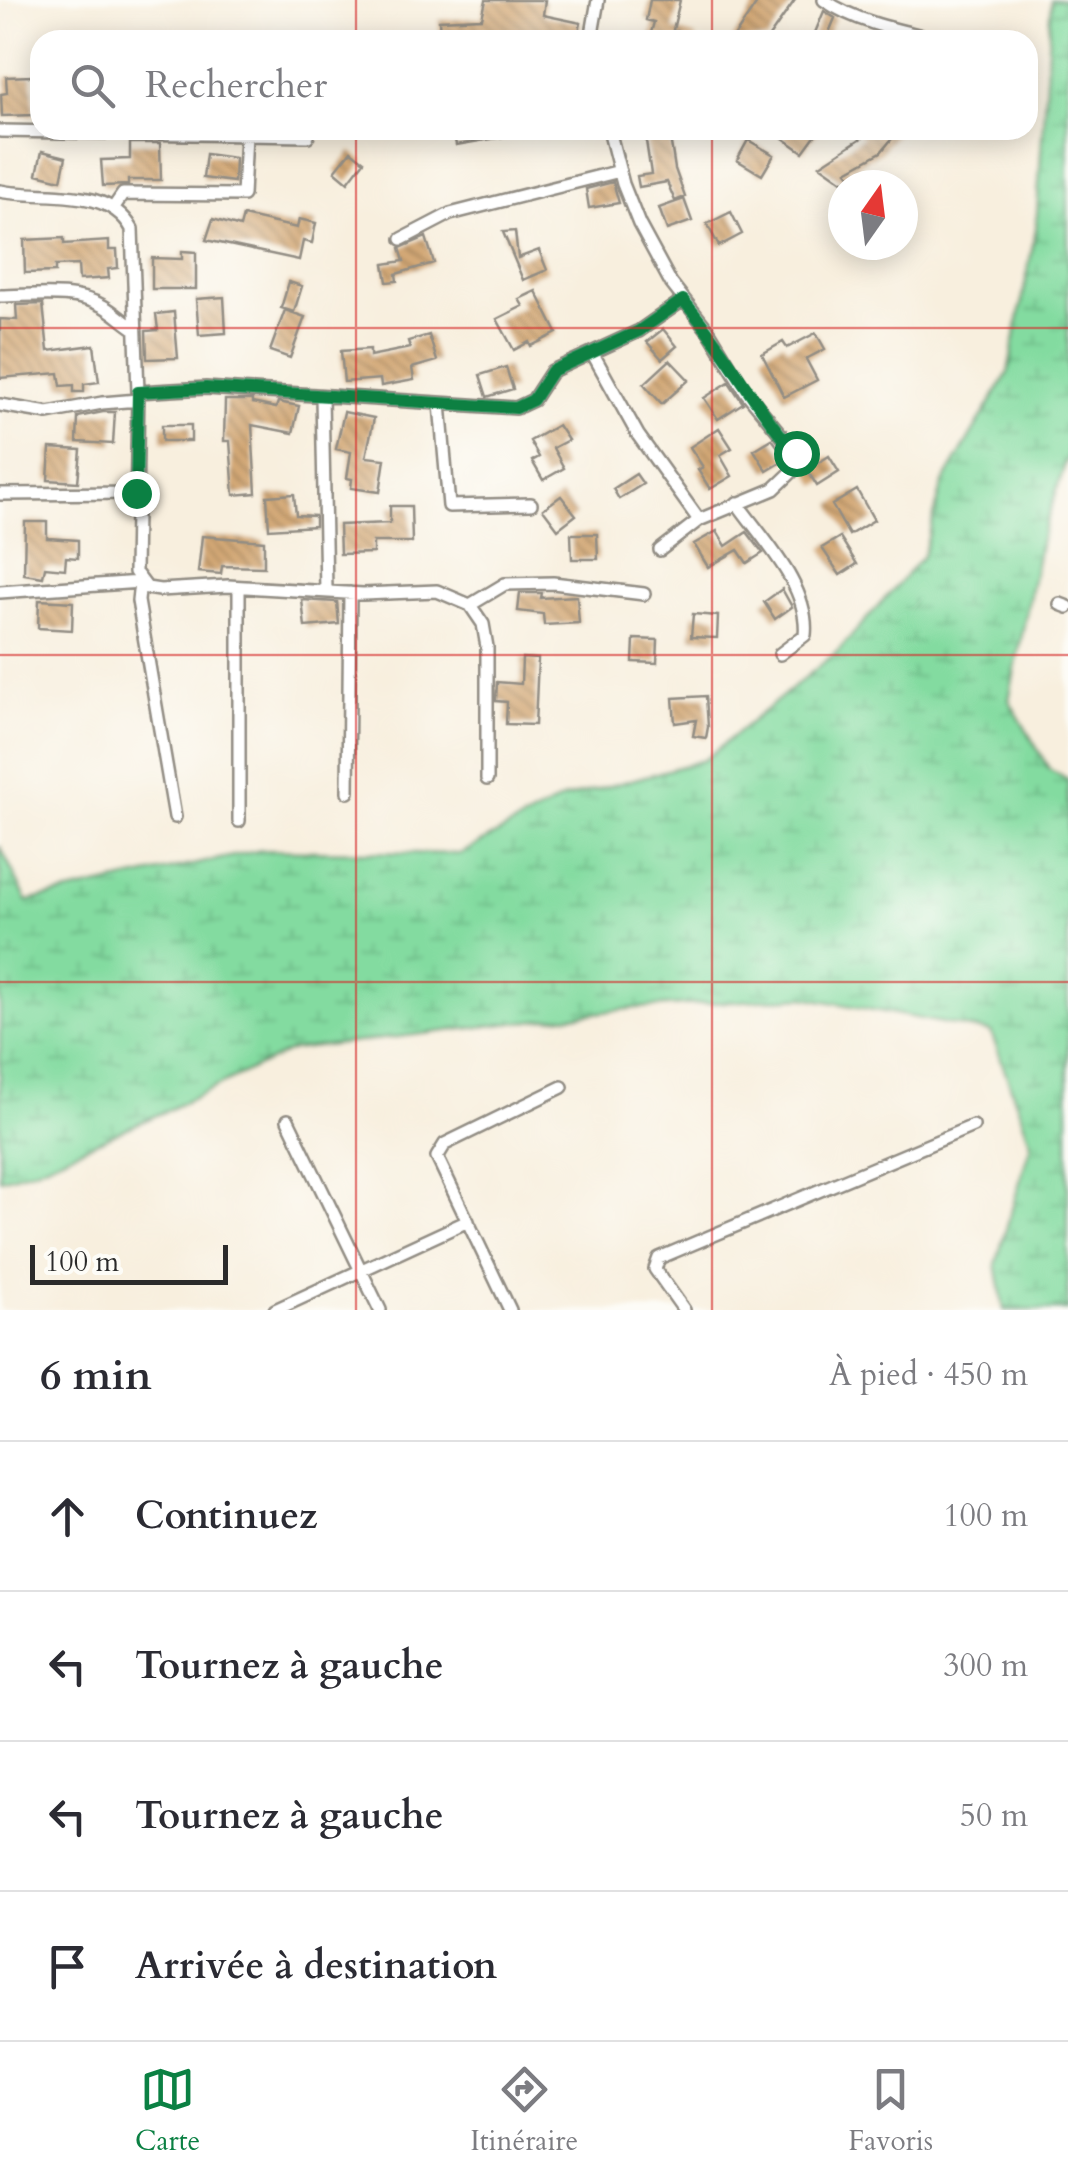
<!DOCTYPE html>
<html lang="fr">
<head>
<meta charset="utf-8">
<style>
  body { margin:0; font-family:Cardo,serif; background:#f2f2f3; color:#2b2b33 }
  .compass { position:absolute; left:828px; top:170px; width:90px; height:90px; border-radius:50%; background:#fff; box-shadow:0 5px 25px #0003; rotate:14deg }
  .scale { position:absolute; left:30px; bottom:25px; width:198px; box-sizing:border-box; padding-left:10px; border:5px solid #2b2b2b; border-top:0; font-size:28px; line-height:35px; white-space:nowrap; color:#2b2b2b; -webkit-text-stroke:8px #fdfcf7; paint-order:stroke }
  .stop { position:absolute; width:30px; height:30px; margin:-22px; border:8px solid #0b8043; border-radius:50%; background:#fff }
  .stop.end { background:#0b8043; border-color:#fff; box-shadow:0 2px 10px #0008 }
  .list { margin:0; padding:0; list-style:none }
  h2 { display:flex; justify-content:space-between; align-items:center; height:130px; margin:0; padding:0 40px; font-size:42px }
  h2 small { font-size:32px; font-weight:400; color:#7c7c81 }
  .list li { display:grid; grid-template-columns:65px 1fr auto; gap:30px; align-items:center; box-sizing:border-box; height:150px; padding:0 40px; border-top:2px solid #e1e1e2 }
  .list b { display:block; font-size:38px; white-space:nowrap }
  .list em { font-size:32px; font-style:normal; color:#7c7c81 }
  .icon { flex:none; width:55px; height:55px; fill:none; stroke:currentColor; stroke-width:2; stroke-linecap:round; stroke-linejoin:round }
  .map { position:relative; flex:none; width:1068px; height:1310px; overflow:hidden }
  .search { position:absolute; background:#fff; box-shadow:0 5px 25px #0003; left:30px; right:30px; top:30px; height:110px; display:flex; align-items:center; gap:25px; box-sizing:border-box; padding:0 35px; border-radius:30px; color:#7c7c81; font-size:38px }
  .sheet { height:730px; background:#fff }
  nav { display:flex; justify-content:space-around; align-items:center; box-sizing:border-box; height:140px; border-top:2px solid #e1e1e2; background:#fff; font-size:28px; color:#7c7c81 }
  nav a { display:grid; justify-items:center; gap:5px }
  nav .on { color:#0b8043 }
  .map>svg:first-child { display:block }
  .wetland { fill:url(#wetland-marsh); stroke:#578366; stroke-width:2.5 }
  .building { fill:url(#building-back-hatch) }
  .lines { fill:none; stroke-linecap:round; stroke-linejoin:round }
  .minor-casing { stroke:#928d84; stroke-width:16 }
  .minor { stroke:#fff; stroke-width:11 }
  .route { stroke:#0b8043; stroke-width:12 }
  .grid { fill:none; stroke:#d62828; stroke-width:2.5; stroke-opacity:0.55 }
</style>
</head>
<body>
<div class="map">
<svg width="1068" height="1310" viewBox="0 0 1068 1310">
  <defs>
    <pattern id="wetland-marsh" width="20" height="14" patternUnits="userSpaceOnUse" patternTransform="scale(2.5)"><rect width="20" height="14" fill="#83dba0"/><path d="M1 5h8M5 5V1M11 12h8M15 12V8" fill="none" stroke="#71bc8a"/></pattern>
    <pattern id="building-back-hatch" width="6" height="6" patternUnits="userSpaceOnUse" patternTransform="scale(2.5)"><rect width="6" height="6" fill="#d3a876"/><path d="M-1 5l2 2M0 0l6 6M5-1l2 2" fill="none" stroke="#ab8961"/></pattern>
  </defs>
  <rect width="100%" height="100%" fill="#fdfcf7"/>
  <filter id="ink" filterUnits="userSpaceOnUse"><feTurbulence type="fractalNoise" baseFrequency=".01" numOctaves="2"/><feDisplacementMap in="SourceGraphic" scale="20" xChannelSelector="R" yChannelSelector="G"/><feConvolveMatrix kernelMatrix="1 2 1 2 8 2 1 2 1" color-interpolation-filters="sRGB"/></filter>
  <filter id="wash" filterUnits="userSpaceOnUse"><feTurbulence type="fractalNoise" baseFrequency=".0048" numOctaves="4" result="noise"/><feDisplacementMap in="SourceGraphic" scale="40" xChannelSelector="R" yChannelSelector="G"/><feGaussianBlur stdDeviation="2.25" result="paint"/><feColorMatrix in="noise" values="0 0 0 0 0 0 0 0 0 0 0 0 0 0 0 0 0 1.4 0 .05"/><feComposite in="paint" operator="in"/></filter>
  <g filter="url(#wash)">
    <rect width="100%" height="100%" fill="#f8efde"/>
    <!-- wetland -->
    <path class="wetland" d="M1051,0H1068V455L1041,539L1009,700L1049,769L1068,780V1310H1004L996,1264L1031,1143L991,1032L804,997L636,1008L292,1050L168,1110L35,1169L0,1179V846L27,901L261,850L460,854L562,799L704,760L838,651L923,556L943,483L1008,373L1036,229Z"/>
    <g id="blocks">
      <!-- building -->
      <path class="building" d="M486,0H545L543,15L581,23L577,40H548L477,29V32L440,34L439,20L482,18Z
        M650,0H680L673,30L696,37L695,40H649L654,22L646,20Z
        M759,0H795L767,40H732Z
        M824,11L835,18L826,40H812Z
        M32,76L34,115L2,116L1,94L7,93L6,77Z
        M453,130H508L509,136L456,145Z
        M789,130H819L803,152L783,138Z
        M855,130H899L881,152L847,171L852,177L844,182L820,165L863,137Z
        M670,137L675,169L685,197L675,201L667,182L639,187L637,176L651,174L646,141Z
        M748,140L774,155L762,175L737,160Z
        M130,143H160L161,180H128V185L103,186L101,160L130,159Z
        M42,151L66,157L61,180L37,174Z
        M351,151L364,161L348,182L335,171Z
        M206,154L235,158L234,182L203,178Z
        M613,182L619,203L589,208L586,189Z
        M684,199L692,221L667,230L659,208Z
        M731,212L742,234L719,246L707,224Z
        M243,216L297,228L299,219L316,223L312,243L303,241L299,260L206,240L213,219L240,227Z
        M515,231L518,258L539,250L547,270L523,280L503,232Z
        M426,237L434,263L396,274L397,281L387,282L384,264L404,261L400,248Z
        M64,238V244L109,241V250H117L118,268L108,269L109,278L79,280L78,265L55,266V272L25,273L24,240Z
        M182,251L196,252V289H152V258L182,259Z
        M289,282L302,286L294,312L281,308Z
        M536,291L557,333L531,346L529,342L514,350L497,319L523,306L519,299Z
        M224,297L226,333L199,335L196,299Z
        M43,304L48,351L94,345L99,382L84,384V392H74V385L61,386L59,373L0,378V319L17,320L16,305Z
        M285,310L305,317L290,358L270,351Z
        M174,312L178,358L147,359L146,331L158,330L156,314Z
        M663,329L677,346L662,359L647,342Z
        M816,333L825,349L806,359L817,380L784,397L762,354L783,342L787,348Z
        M429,335L437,361L412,368L414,380L381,386L380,379L344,382L341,351L370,349V356L410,348L408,341Z
        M670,360L689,380L662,404L644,384Z
        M506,367L513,389L487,397L480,375Z
        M729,382L743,403L718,419L704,398Z
        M225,400H252V403L276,408L278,402L299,406L293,433L252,425L256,493L234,495L230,441H224Z
        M103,412H115L113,444L77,442L78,417Z
        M344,412L374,418L366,457L385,459L380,492L351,488L352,479L347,478L351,452L336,449Z
        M162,425H191V441H162Z
        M558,425L568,440L553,448L564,468L543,480L532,461L539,457L530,441Z
        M719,428L732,448L720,455L732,476L710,489L698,470L703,467L690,447Z
        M772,439L787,459L767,471L754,450Z
        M50,448L81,450L78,482L48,480Z
        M829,456L839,472L817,486L807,470Z
        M636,474L643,484L619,499L613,489Z
        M857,490L874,520L849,535L832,505Z
        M294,494L296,515L315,516V526L269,529L267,496Z
        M561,496L576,515L558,529L543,509Z
        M390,506H411L412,542H373V553L340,554L339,525L390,523Z
        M25,522H47V538L78,540V558L66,557L65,569L45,567L43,577L24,574Z
        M717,531L726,546L747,532L763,553L747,563L738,550L708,567L694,544Z
        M571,534H597L598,559H572Z
        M202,536L264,541V567L222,566L221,574L198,572Z
        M840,537L857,564L840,575L822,548Z
        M782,589L792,607L775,619L764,602Z
        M520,593H542L541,598L577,596L579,623L544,625L543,614L518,611Z
        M39,600L73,602L72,630L38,628Z
        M302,600L337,602L339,624L305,627Z
        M693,614L718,616L717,638L691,637Z
        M634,639L658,640L657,663L633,662Z
        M522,658L538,659L535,725L506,724L507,702L496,701L497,682L521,684Z
        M706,696L708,727L706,738L693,736L696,720L675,723L673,698Z"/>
    </g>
  </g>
  <g filter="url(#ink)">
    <use href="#blocks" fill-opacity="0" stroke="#928d84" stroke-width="2.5"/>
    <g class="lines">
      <!-- minor casing -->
      <g class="minor-casing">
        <path id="minor" d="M824,0C854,21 896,30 931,38
          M591,40L598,0
          M609,130L623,184L639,224L671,283L710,333L746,392L796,453L797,467L774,489L699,520L660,550
          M0,131L308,136
          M0,191C44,200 107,184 132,229L138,392L135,572L147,588L160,590L228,586L363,594L437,591L470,605L483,624L487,647V779
          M114,207L123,194L243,195L246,135
          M402,239L450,214L620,171
          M0,296C33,296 73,289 103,306C114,312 124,322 135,329
          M593,354L638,435L699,520
          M138,392L206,388L516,408L533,400L552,371L639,331L683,300
          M322,397L326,590
          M440,404L449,506L531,504
          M0,405L48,413L102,403L138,400
          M0,494L136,493
          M737,503C763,540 810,587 805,635L780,654
          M239,587V821
          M0,592L140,582L138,601L175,817
          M1060,604L1068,607
          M470,605L505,584L553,583L644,594
          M348,792L350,593
          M288,1120L380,1310
          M275,1310L468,1221
          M510,1310L437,1157L445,1144L562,1087
          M684,1310L655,1269L659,1258L973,1126"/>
      </g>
      <!-- minor -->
      <use href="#minor" class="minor"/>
    </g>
  </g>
  <g class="lines" filter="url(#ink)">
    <!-- route -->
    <path class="route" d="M136,493L138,392L206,388L516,408L533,400L552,371L639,331L683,300C725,348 753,405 796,453"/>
  </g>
  <!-- grid -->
  <path class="grid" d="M356,0V40M712,0V40M356,130V1310M712,130V1310M0,328H1068M0,655H1068M0,982H1068"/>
</svg>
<svg class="compass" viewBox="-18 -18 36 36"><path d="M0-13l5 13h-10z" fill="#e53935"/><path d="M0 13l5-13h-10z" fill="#7c7c81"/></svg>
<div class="scale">100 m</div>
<div class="stop" style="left:796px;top:453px"></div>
<div class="stop end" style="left:136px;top:493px"></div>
<div class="search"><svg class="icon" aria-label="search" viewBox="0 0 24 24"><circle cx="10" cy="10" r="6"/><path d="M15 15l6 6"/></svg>Rechercher</div>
</div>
<section class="sheet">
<h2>6 min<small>À pied · 450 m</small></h2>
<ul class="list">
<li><svg class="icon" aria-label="ahead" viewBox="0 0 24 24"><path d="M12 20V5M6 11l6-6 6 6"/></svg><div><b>Continuez</b></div><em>100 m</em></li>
<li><svg class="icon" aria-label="left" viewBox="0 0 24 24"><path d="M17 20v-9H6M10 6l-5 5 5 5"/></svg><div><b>Tournez à gauche</b></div><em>300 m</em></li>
<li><svg class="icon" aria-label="left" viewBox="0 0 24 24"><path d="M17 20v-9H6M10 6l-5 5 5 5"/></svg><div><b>Tournez à gauche</b></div><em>50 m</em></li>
<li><svg class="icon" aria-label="arrive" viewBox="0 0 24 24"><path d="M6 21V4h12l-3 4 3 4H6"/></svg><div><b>Arrivée à destination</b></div></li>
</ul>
</section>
<nav>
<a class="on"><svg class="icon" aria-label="map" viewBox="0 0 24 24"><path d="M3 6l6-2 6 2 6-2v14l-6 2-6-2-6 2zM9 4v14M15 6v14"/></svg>Carte</a>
<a><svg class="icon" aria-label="directions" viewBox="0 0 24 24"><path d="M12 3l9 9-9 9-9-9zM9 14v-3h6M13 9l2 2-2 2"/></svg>Itinéraire</a>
<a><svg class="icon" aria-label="saved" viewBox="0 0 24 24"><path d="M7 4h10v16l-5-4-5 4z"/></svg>Favoris</a>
</nav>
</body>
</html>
